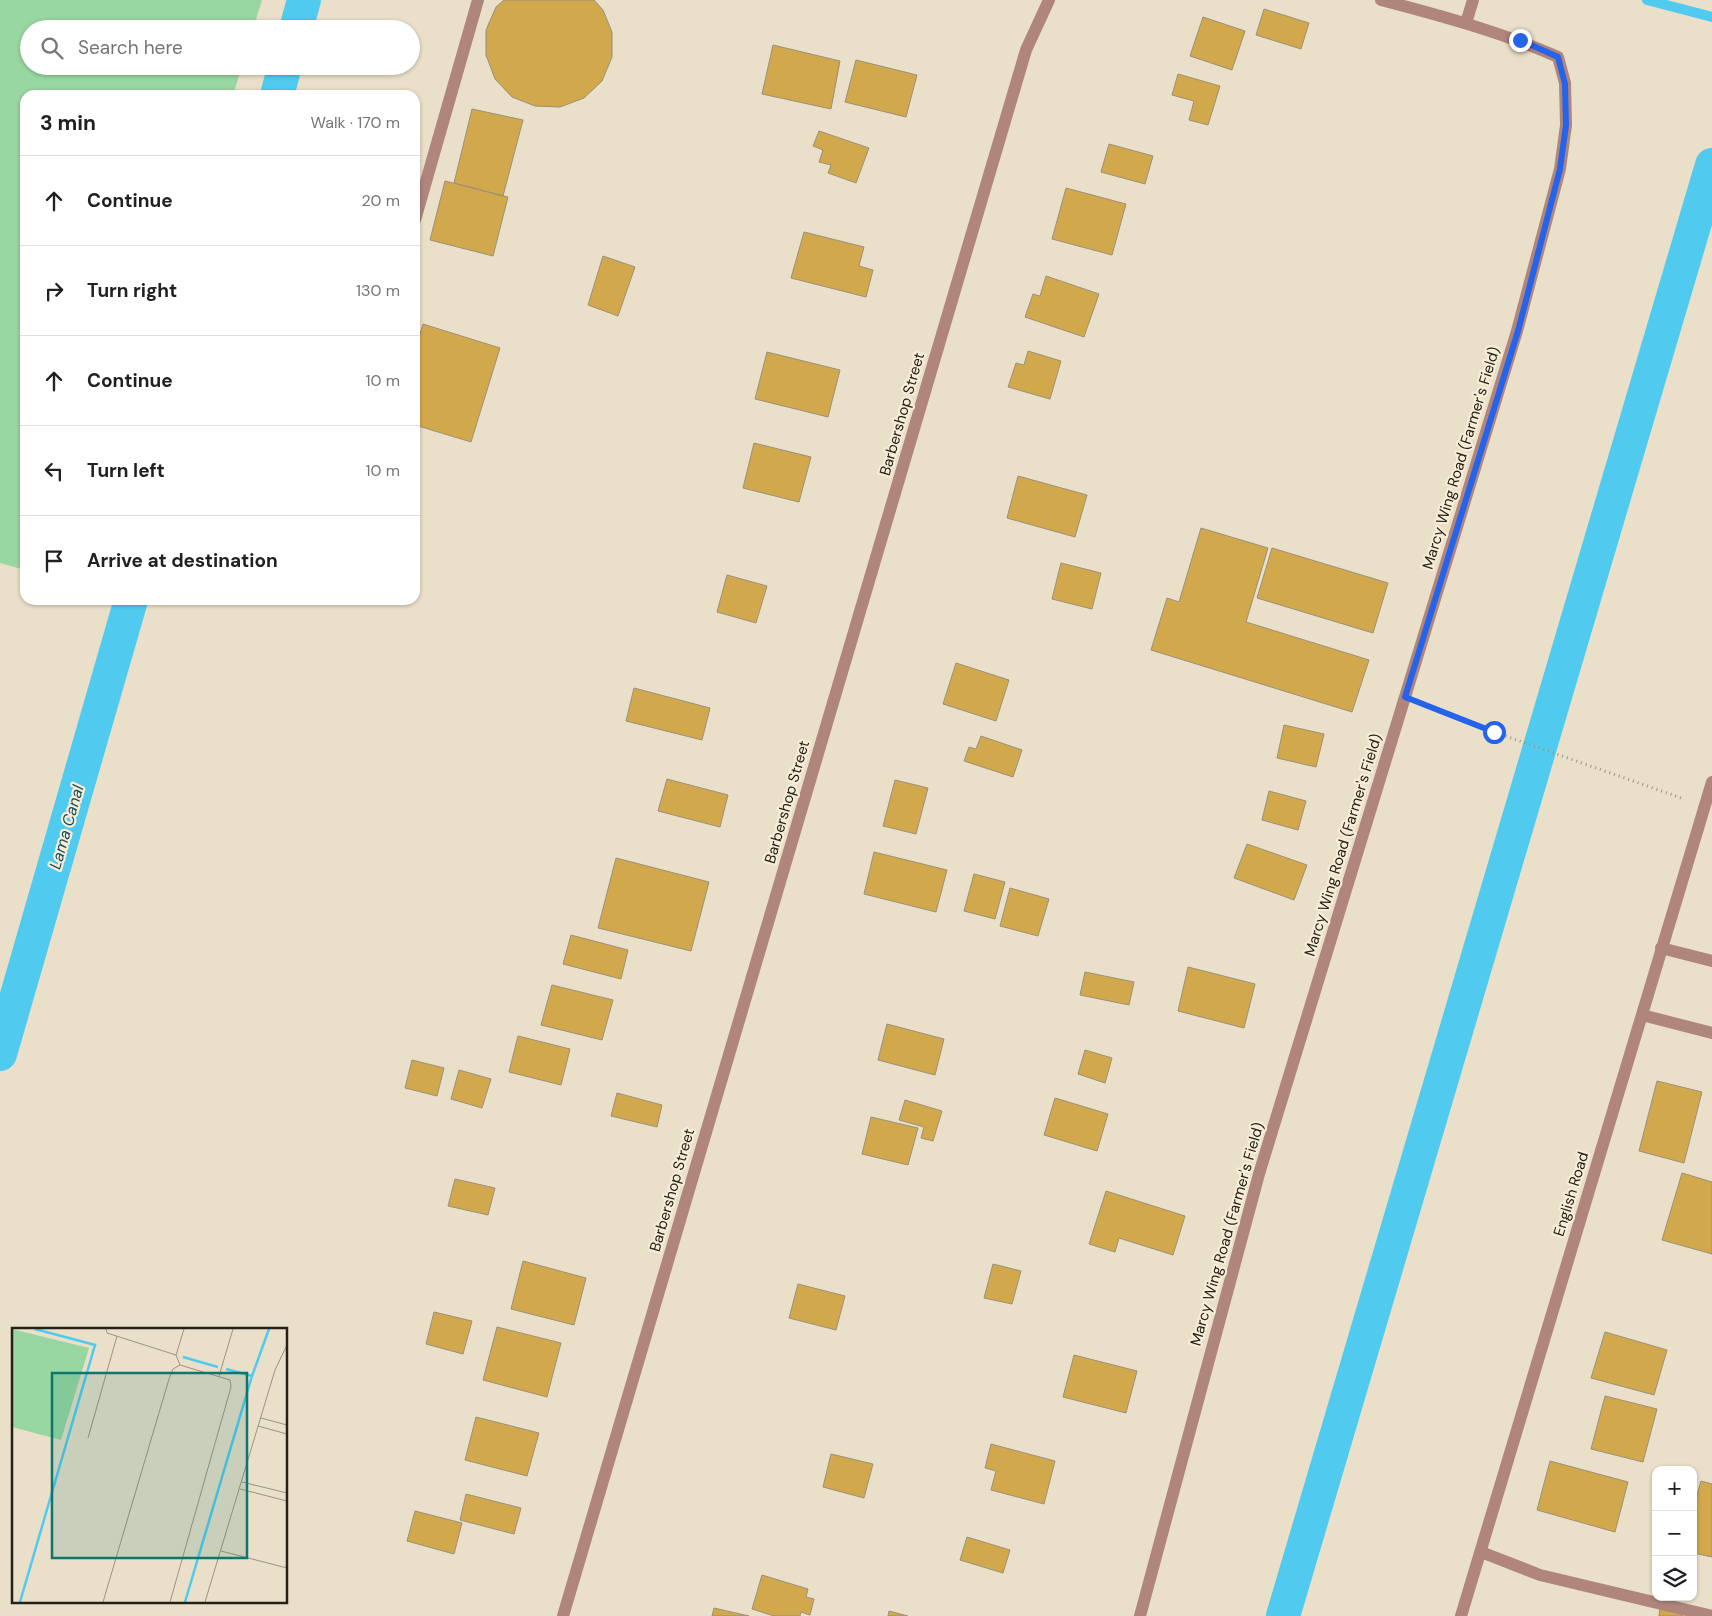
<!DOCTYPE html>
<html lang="en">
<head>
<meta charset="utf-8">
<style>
  body { margin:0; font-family:"DM Sans",sans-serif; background:#f6f6f6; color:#202124 }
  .controls { position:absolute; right:15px; bottom:15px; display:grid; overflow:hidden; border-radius:10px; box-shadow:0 1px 4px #0004 }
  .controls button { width:45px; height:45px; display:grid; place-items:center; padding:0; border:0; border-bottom:1px solid #e0e0e0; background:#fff; color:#202124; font:25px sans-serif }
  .stop { position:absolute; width:15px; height:15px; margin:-11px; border:4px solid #2563eb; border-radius:50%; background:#fff }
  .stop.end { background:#2563eb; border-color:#fff; box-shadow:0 1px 5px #0008 }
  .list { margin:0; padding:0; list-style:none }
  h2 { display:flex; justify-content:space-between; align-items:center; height:65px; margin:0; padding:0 20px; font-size:21px }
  h2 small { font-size:16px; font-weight:400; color:#757577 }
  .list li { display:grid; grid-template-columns:32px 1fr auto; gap:15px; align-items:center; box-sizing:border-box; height:90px; padding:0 20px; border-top:1px solid #e0e0e0 }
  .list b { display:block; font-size:19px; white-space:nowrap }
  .list em { font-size:16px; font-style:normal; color:#757577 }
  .icon { flex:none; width:28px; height:28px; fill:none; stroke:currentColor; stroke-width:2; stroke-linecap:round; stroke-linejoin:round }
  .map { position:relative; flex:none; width:1712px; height:1616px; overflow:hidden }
  .search { position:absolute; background:#fff; box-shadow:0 1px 4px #0004; left:20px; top:20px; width:400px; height:55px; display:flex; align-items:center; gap:12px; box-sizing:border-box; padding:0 18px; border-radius:28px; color:#757577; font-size:19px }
  .panel { position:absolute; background:#fff; box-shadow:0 1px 4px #0004; left:20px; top:90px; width:400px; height:515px; border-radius:15px }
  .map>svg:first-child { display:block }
  .green { fill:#98d7a1 }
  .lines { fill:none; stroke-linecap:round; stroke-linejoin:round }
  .stream { stroke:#50cbef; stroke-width:10 }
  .canal { stroke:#50cbef; stroke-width:34 }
  .building { fill:#d2a84d; stroke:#9a907b }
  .path { stroke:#9c9383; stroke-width:3; stroke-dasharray:1 4; stroke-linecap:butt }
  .minor { stroke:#af857c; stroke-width:12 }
  .route { stroke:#2563eb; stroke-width:6 }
  .labels { text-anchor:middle; stroke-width:4.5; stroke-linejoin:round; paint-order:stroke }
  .street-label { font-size:15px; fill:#252018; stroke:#f7ecd6 }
  .water-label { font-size:16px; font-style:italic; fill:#154a59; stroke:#f7ecd6 }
  .inset-river { fill:none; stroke:#50cbef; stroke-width:2.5 }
  .inset-road { fill:none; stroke:#9b9382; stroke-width:1 }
  .view { fill:#0f766e; fill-opacity:0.15; stroke:#0f766e; stroke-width:2.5 }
  .inset-edge { fill:none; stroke:#252018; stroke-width:2.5 }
</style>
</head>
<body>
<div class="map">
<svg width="1712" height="1616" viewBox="0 0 1712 1616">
  <rect width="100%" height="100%" fill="#eadfc9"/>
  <!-- green -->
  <path class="green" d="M0,0H262L253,29H29V66H242L233,95H25V570L0,563Z"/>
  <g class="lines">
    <!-- stream -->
    <path class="stream" d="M1647,0L1712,17"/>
    <!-- canal -->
    <path class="canal" d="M296,29L304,0
      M277,95L285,66
      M0,1054L131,600
      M1283,1616L1712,165"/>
  </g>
  <!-- building -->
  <path class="building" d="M504,0H594L603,10L612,32V57L602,81L584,98L560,107L535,106L512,97L495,79L486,55V30L496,7Z
    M1264,9L1309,23L1301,49L1256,35Z
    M1203,17L1245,31L1232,70L1190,56Z
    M773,45L840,61L831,109L762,94Z
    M856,60L917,75L906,117L845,102Z
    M1178,74L1220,86L1208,125L1189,120L1194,101L1172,95Z
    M472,109L523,120L503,196L454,183Z
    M819,131L869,148L856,183L828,173L831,165L819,162L823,150L813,146Z
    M1109,144L1153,156L1145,184L1101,172Z
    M445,181L508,197L493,256L430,240Z
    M1066,188L1126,204L1112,255L1052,239Z
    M804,232L864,247L859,266L873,270L866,297L791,278Z
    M603,256L635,267L618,316L588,305Z
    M1046,276L1099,294L1084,337L1025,317L1033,294L1040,296Z
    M423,324L500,348L471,442L415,425V351Z
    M1028,351L1061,361L1050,399L1008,387L1016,363L1024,365Z
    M767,352L840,370L828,417L755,399Z
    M754,443L811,457L799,502L743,488Z
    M1018,476L1087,495L1075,537L1007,518Z
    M1201,528L1268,548L1246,622L1369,660L1352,712L1151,650L1167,598L1179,602Z
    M1272,548L1388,583L1373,633L1257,598Z
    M1061,563L1101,573L1092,609L1052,599Z
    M727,575L767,586L756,623L717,612Z
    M956,663L1009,680L996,721L943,704Z
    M634,688L710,708L702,740L626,721Z
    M1284,725L1324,734L1316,767L1277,758Z
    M981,736L1022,750L1013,777L964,761L969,747L976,749Z
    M667,779L728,795L720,827L658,811Z
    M895,780L928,788L916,834L883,826Z
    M1269,791L1306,801L1298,830L1262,820Z
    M1247,844L1307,865L1294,900L1234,878Z
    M874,852L947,870L936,912L864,894Z
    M616,858L709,882L691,951L598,928Z
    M974,874L1005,882L995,919L964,911Z
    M1010,888L1049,899L1038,936L1000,926Z
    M571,935L628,950L621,979L563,964Z
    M1188,967L1255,984L1244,1028L1178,1011Z
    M1085,972L1134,982L1129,1005L1080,995Z
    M552,985L613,1000L602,1040L541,1025Z
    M887,1024L944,1039L935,1075L878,1060Z
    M518,1036L570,1049L561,1085L509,1072Z
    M1085,1050L1112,1058L1105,1083L1078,1074Z
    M412,1060L444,1068L437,1096L405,1088Z
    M459,1070L491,1079L482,1108L451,1099Z
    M1657,1081L1702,1092L1684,1163L1639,1151Z
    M617,1093L662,1105L657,1127L611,1116Z
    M1055,1098L1108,1114L1097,1151L1044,1135Z
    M905,1100L942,1111L933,1141L921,1138L924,1127L899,1120Z
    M871,1117L918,1128L908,1165L862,1154Z
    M1682,1173L1712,1182V1254L1662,1240Z
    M455,1179L495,1188L488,1215L448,1206Z
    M1106,1191L1185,1216L1173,1255L1119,1238L1115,1252L1089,1244Z
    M523,1261L586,1278L574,1325L511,1309Z
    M993,1264L1021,1271L1012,1304L984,1298Z
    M798,1284L845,1296L836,1330L789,1318Z
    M434,1312L472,1321L463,1354L426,1344Z
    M497,1327L561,1343L547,1397L483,1380Z
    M1605,1332L1667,1350L1654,1395L1591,1378Z
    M1074,1355L1137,1371L1126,1413L1063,1397Z
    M1605,1396L1657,1409L1643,1462L1591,1449Z
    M476,1417L539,1433L527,1476L465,1460Z
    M991,1444L1055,1461L1044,1504L991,1490L996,1471L985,1468Z
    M831,1454L873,1464L864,1498L823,1487Z
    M1550,1461L1628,1482L1615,1532L1537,1510Z
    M1701,1481L1712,1484V1557L1693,1553V1509Z
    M466,1494L521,1508L514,1534L460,1520Z
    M415,1511L462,1523L454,1554L407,1541Z
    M967,1537L1010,1550L1003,1573L960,1560Z
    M762,1575L808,1589L806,1597L814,1599L810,1615L801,1612L800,1616H774L752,1609Z
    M714,1608L749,1616H712Z
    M1660,1608L1683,1611V1616H1659Z
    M889,1611L908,1616H888Z"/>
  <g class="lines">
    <!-- path -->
    <path class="path" d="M1426,706L1494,732L1684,799"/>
    <!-- minor -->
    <path class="minor" d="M1466,23L1473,0
      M415,220L478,0
      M1661,948L1712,961
      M1642,1015L1712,1033
      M1481,1552L1540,1575L1712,1616
      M563,1616L1026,50L1049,0
      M1140,1616L1259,1174L1517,331L1560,169L1566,125L1565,83L1558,57C1501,32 1442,16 1381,0
      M1461,1616L1712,782"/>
  </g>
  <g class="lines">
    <!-- route -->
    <path class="route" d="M1494,732L1405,697L1518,331L1560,169L1566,125L1565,84L1558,57L1520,40"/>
  </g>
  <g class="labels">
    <!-- street labels -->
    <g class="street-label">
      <text transform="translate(902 414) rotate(-74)" y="5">Barbershop Street</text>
      <text transform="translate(1461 458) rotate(-73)" y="5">Marcy Wing Road (Farmer's Field)</text>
      <text transform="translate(787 802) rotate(-74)" y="5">Barbershop Street</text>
      <text transform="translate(1343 845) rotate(-73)" y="5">Marcy Wing Road (Farmer's Field)</text>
      <text transform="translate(672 1190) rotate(-74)" y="5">Barbershop Street</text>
      <text transform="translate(1571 1194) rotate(-73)" y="5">English Road</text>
      <text transform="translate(1227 1234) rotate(-74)" y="5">Marcy Wing Road (Farmer's Field)</text>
    </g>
    <!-- water labels -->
    <g class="water-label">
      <text transform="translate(66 827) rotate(-74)" y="6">Lama Canal</text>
    </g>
  </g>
  <!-- overview -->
  <g transform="translate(12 1328)">
    <rect width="275" height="275" fill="#eadfc9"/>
    <path d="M0,1L77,20L49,112L0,99Z" fill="#98d7a1"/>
    <path class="inset-river" d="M171,29L206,39M214,41L240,48M8,274L83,17L23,1M173,274L240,48L257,1"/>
    <path class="inset-road" d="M94,1L95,5L164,27L168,37M164,27L172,1M207,48L221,1M249,90L275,97M246,98L275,106M76,110L105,8M230,154L275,165M228,161L275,173M209,223L275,240M91,274L157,51L161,41L168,37M158,274L219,59L218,52L168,37M193,274L263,42L275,17"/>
    <path class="view" d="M40,45H235V230H40Z"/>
    <rect width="275" height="275" class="inset-edge"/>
  </g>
</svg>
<div class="controls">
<button>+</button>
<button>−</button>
<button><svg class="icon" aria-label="layers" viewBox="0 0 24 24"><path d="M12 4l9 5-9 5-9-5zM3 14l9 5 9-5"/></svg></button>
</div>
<div class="stop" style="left:1494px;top:732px"></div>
<div class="stop end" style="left:1520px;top:40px"></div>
<div class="search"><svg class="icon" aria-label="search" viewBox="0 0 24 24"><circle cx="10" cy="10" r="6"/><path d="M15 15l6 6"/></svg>Search here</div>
<section class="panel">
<h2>3 min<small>Walk · 170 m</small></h2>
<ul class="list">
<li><svg class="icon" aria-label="ahead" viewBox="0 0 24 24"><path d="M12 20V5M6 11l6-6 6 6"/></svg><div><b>Continue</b></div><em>20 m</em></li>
<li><svg class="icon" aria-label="right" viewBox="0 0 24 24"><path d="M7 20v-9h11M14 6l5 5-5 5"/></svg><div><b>Turn right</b></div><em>130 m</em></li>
<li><svg class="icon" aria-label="ahead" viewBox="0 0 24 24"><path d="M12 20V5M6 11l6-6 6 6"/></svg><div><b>Continue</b></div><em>10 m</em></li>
<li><svg class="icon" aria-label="left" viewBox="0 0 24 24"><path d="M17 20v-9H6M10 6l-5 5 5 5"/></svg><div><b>Turn left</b></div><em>10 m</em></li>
<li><svg class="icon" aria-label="arrive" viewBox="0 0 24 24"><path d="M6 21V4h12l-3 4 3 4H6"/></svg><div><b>Arrive at destination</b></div></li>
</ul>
</section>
</div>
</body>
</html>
